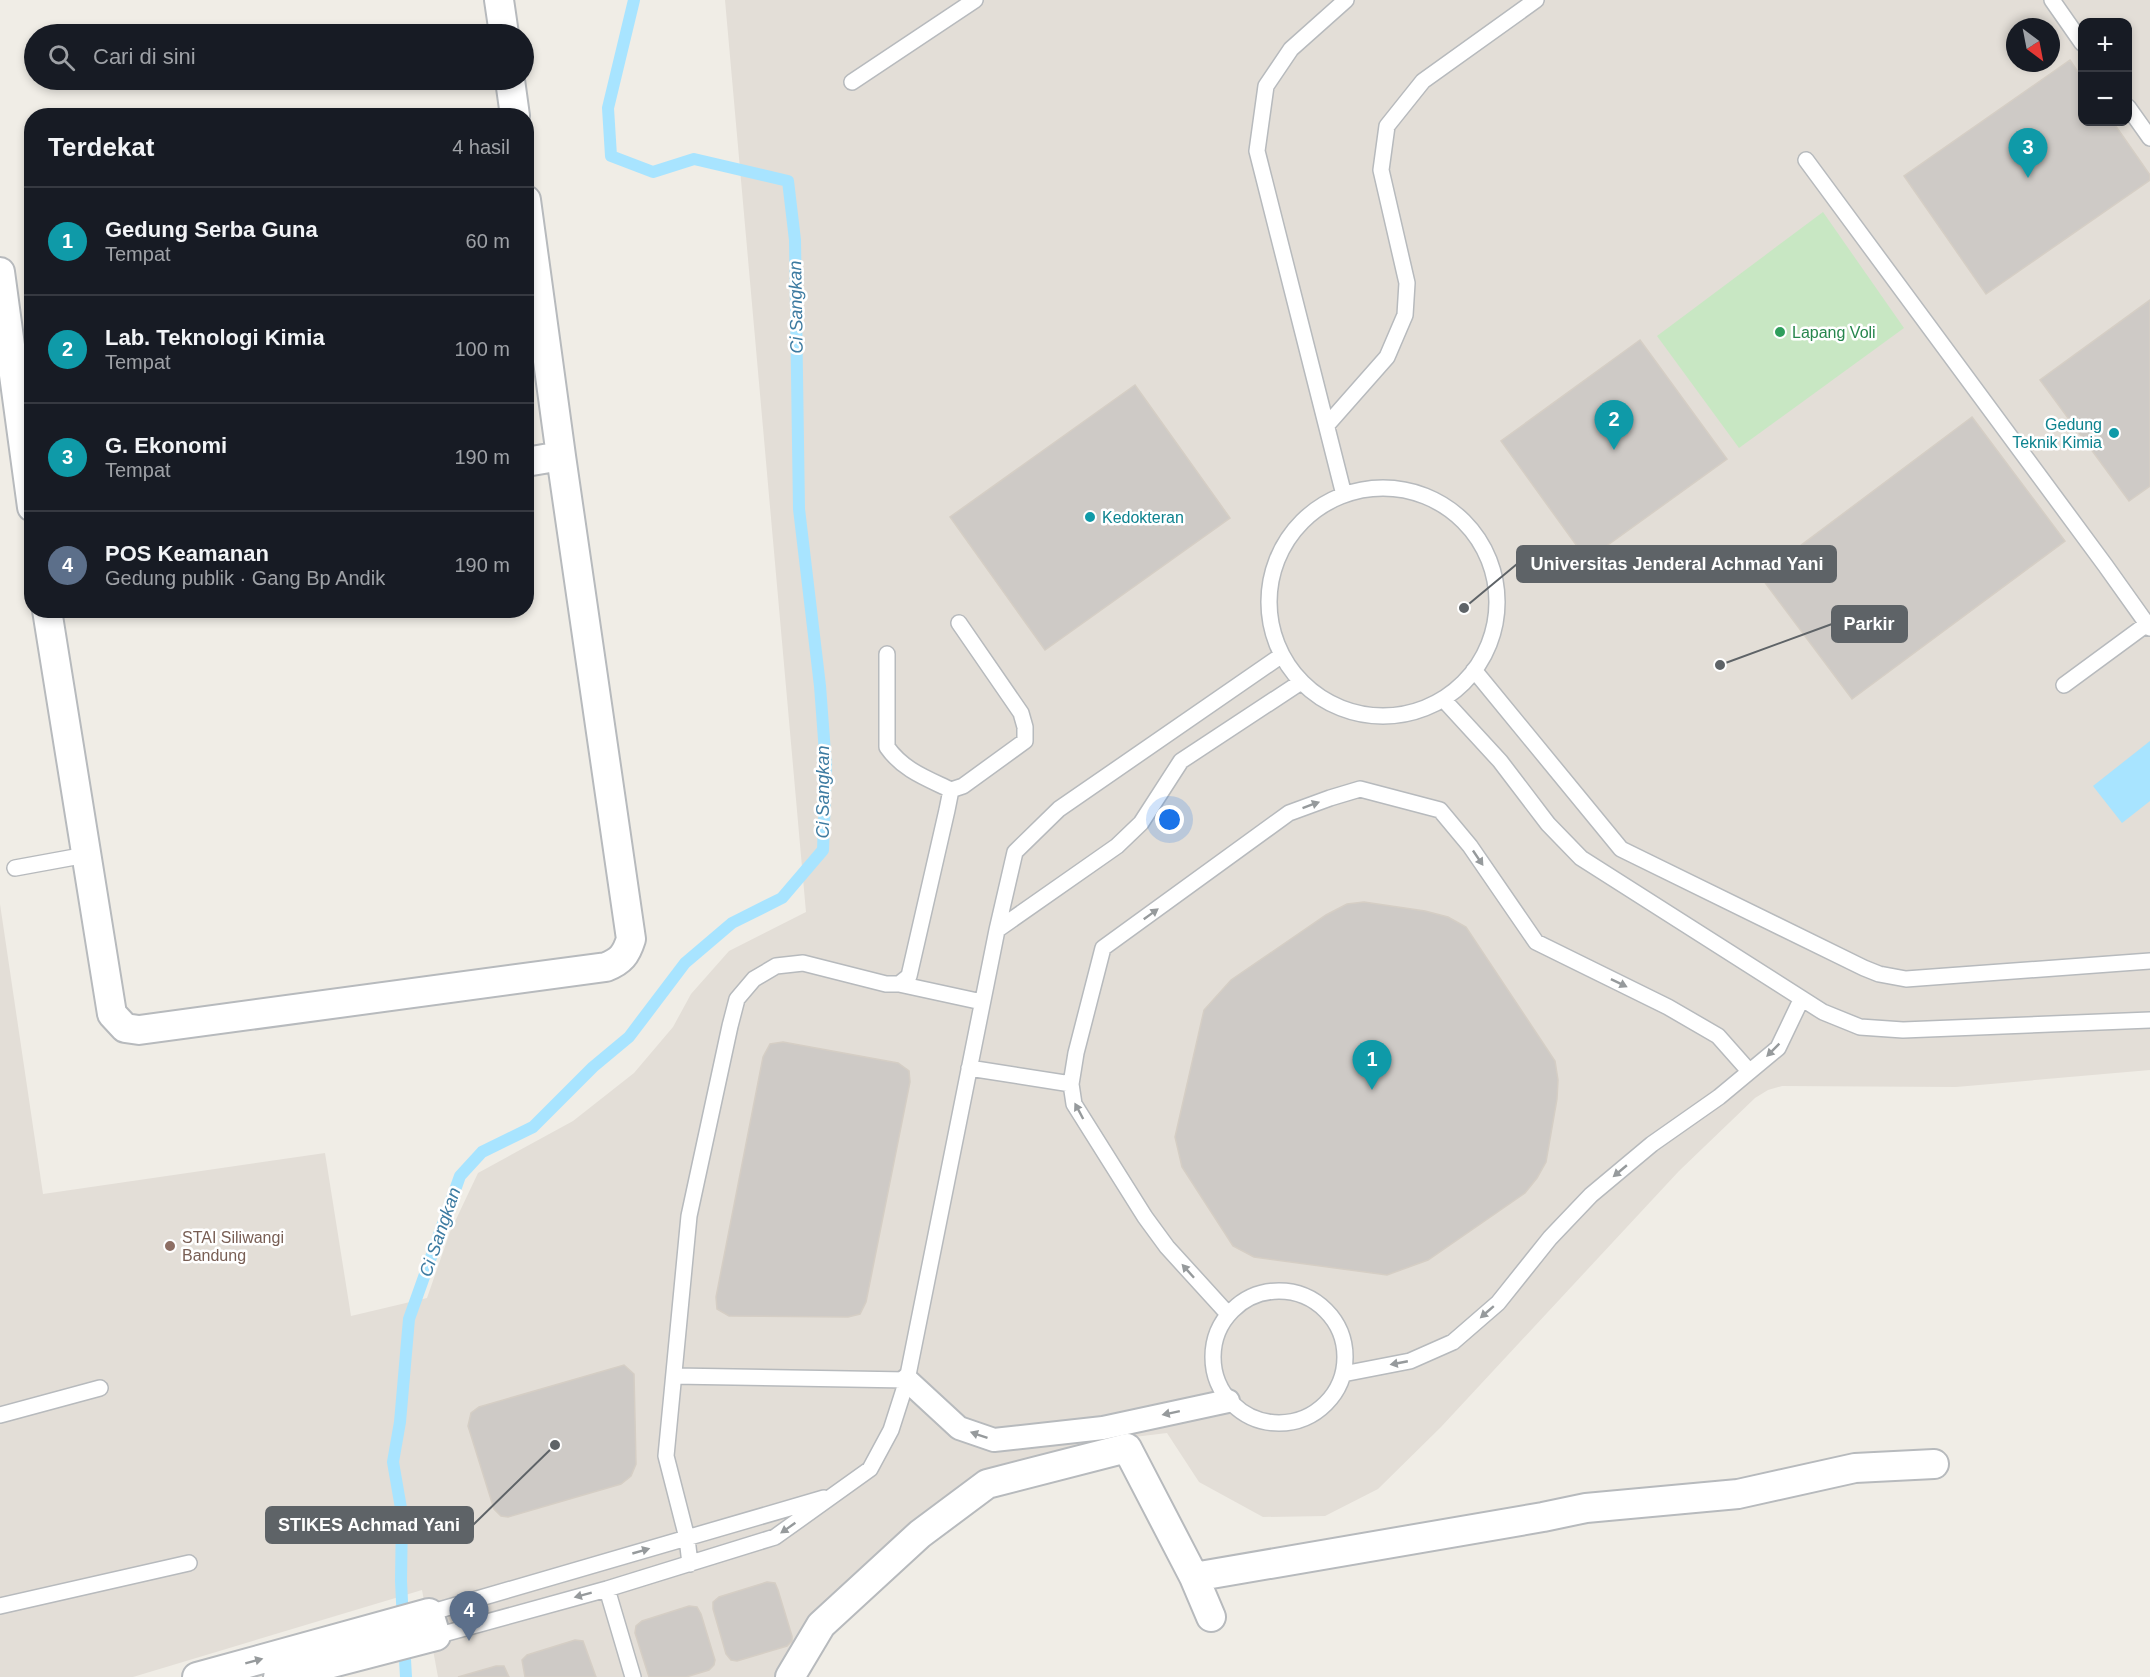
<!DOCTYPE html>
<html lang="id">
<head>
<meta charset="utf-8">
<style>
  body { margin:0; font-family:Arial,sans-serif; background:#242831; color:#f1f3f6 }
  .controls { position:absolute; right:18px; top:18px; display:grid; overflow:hidden; border-radius:12px; box-shadow:0 3px 9px #0003 }
  .controls button { width:54px; height:54px; display:grid; place-items:center; padding:0; border:0; border-bottom:2px solid #363941; background:#171b24; color:#f1f3f6; font:30px sans-serif }
  .compass { position:absolute; left:2006px; top:18px; width:54px; height:54px; border-radius:50%; background:#171b24; box-shadow:0 3px 9px #0003; rotate:148deg }
  .you { position:absolute; left:1170px; top:820px; width:21px; height:21px; margin:-15px; border:4px solid #fff; border-radius:50%; background:#1a73e8; box-shadow:0 0 0 9px #1a73e833 }
  .badge { display:grid; place-items:center; width:39px; height:39px; border-radius:50%; background:#eb323b; color:#fff; font-size:20px; font-weight:700 }
  .pin { position:absolute; translate:-50% -50px; filter:drop-shadow(0 2px 3px #0008) }
  .pin::after { content:''; position:absolute; top:32px; width:21px; height:18px; background:inherit; clip-path:polygon(0 0,100% 0,50% 100%) }
  .list { margin:0; padding:0; list-style:none }
  h2 { display:flex; justify-content:space-between; align-items:center; height:78px; margin:0; padding:0 24px; font-size:26px }
  h2 small { font-size:20px; font-weight:400; color:#9ea1a6 }
  .list li { display:grid; grid-template-columns:39px 1fr auto; gap:18px; align-items:center; box-sizing:border-box; height:108px; padding:0 24px; border-top:2px solid #363941 }
  .list b { display:block; font-size:22px; white-space:nowrap }
  .list p { margin:0; font-size:20px; white-space:nowrap; color:#9ea1a6 }
  .list em { font-size:20px; font-style:normal; color:#9ea1a6 }
  .icon { flex:none; width:33px; height:33px; fill:none; stroke:currentColor; stroke-width:2; stroke-linecap:round; stroke-linejoin:round }
  .map { position:relative; flex:none; width:2150px; height:1677px; overflow:hidden }
  .search { position:absolute; background:#171b24; box-shadow:0 3px 9px #0003; left:24px; top:24px; width:510px; height:66px; display:flex; align-items:center; gap:15px; box-sizing:border-box; padding:0 21px; border-radius:33px; color:#9ea1a6; font-size:22px }
  .panel { position:absolute; background:#171b24; box-shadow:0 3px 9px #0003; left:24px; top:108px; width:510px; height:510px; border-radius:24px }
  .map>svg:first-child { display:block }
  .education { fill:#e3ded7; fill-rule:evenodd }
  .green { fill:#c8e7c3 }
  .water { fill:#a8e4ff }
  .lines { fill:none; stroke-linecap:round; stroke-linejoin:round }
  .stream { stroke:#a8e4ff; stroke-width:12 }
  .building { fill:#cecac6; stroke:#d5cec5; stroke-width:1.5 }
  .service-casing { stroke:#b7babd; stroke-width:18 }
  .pedestrian-casing { stroke:#b7babd; stroke-width:26 }
  .minor-casing { stroke:#b7babd; stroke-width:32 }
  .service { stroke:#fff; stroke-width:15 }
  .pedestrian { stroke:#fff; stroke-width:22 }
  .minor { stroke:#fff; stroke-width:28 }
  .oneway { fill:#969a9c }
  .leisure-dot { fill:#2e9e5b; stroke:#fff; stroke-width:2 }
  .culture-dot { fill:#0f9aa8; stroke:#fff; stroke-width:2 }
  .education-dot { fill:#8d6e63; stroke:#fff; stroke-width:2 }
  .labels { text-anchor:middle; stroke-width:5; stroke-linejoin:round; paint-order:stroke }
  .leisure-label { font-size:16px; fill:#27864d; stroke:#fff; text-anchor:start }
  .culture-label { font-size:16px; fill:#0d838f; stroke:#fff; text-anchor:end }
  .education-label { font-size:16px; fill:#785e54; stroke:#fff; text-anchor:start }
  .water-label { font-size:18px; font-style:italic; fill:#3d7ba1; stroke:#fff }
  .leader { fill:none; stroke:#5e6367; stroke-width:2 }
  .callout-dot { fill:#5e6367; stroke:#fff; stroke-width:2 }
  .callout { fill:#5e6367; stroke:#5e6367; stroke-width:2 }
  .callout-label { font-size:18px; text-anchor:middle; font-weight:bold; fill:#fff }
</style>
</head>
<body>
<div class="map">
<svg width="2150" height="1677" viewBox="0 0 2150 1677">
  <rect width="100%" height="100%" fill="#f0ede6"/>
  <!-- education -->
  <path class="education" d="M725,0H2150V1070L1956,1087L1782,1086L1768,1090L1755,1098L1679,1171L1441,1427L1378,1489L1325,1516L1263,1517L1199,1482L1167,1433L1126,1438L983,1475L780,1677H438L422,1590L133,1677H0V904L43,1194L325,1153L351,1316L427,1298L450,1232L478,1173L573,1121L634,1073L673,1027L691,994L729,951L806,912ZM2082,22H2128V122H2082ZM2015,27H2051V63H2015Z"/>
  <!-- green -->
  <path class="green" d="M1823,212L1904,328L1739,448L1657,336Z"/>
  <!-- water -->
  <path class="water" d="M2150,741V801L2122,823L2093,786Z"/>
  <g class="lines">
    <!-- stream -->
    <path class="stream" d="M403,1622L401,1581L402,1514L393,1462L400,1422L409,1319L460,1176L482,1152L533,1127L593,1067L629,1037L685,963L732,923L782,898L823,850L826,766L820,686L799,509L795,240L788,181L694,159L653,172L611,156L608,108L634,0
      M404,1642L406,1677"/>
  </g>
  <!-- building -->
  <path class="building" d="M2070,60L2082,78V122H2113L2150,175V180L1986,294L1904,176Z
    M2150,300V486L2129,501L2040,380Z
    M1640,340L1727,459L1587,560L1501,441Z
    M1135,385L1230,518L1045,650L950,517Z
    M1972,417L2065,541L1852,699L1760,576Z
    M1364,902L1425,911L1448,917L1466,927L1555,1061L1558,1080L1557,1099L1546,1162L1537,1178L1525,1193L1428,1260L1387,1275L1254,1257L1233,1246L1182,1167L1175,1137L1204,1010L1231,980L1326,915L1347,904Z
    M783,1042L898,1063L909,1071L910,1082L866,1302L860,1314L848,1317L729,1316L717,1309L716,1297L763,1057L770,1044Z
    M624,1365L634,1374L636,1464L631,1476L621,1484L508,1517L501,1516L494,1509L468,1426L471,1413L479,1407Z
    M767,1582L775,1583L778,1590L792,1636V1641L787,1646L737,1661L731,1660L726,1654L713,1609V1602L719,1597Z
    M689,1606L697,1607L701,1614L715,1660L714,1665L709,1670L686,1677H649L635,1633L636,1626L642,1621Z
    M575,1640L583,1641L596,1677H525L522,1660L527,1655Z
    M496,1666H504L509,1677H458Z"/>
  <g class="lines">
    <!-- service casing -->
    <g class="service-casing">
      <path id="service" d="M2052,0L2082,43
        M852,82L975,0
        M2128,107L2150,138
        M1806,160L2105,565L2147,624
        M1327,425L1387,357L1405,315L1407,283L1381,170L1387,126L1423,81L1536,0
        M1269 602a114 114 0 1 1 228 0a114 114 0 1 1-228 0Z
        M1344,495L1257,151L1266,86L1291,49L1346,0
        M1474,670L1621,849L1864,968L1879,974L1906,979L2150,961
        M2064,685L2147,624L2150,628
        M1443,699L1500,761L1548,824L1581,858L1823,1012L1860,1027L1903,1030L2150,1020
        M951,790L963,786L1025,741V727L1021,713L959,623
        M15,868L86,855
        M997,930L1117,846L1141,823L1181,761L1301,682
        M899,984L982,1002
        M969,1068L1071,1084
        M1213 1357a66 66 0 1 1 132 0a66 66 0 1 1-132 0Z
        M1228,1314L1167,1247L1145,1217L1074,1104L1071,1084L1076,1053L1103,948L1289,813L1330,798L1360,789L1440,810L1470,846L1536,942L1668,1007L1718,1036L1749,1071
        M1343,1374L1410,1361L1453,1342L1498,1303L1550,1238L1591,1195L1652,1144L1719,1097L1778,1048L1801,1000
        M674,1376L907,1380
        M0,1415L100,1388
        M690,1564L687,1538L666,1456L689,1216L730,1026L737,999L754,979L776,966L803,963L886,984H899L909,976L947,810L951,790C926,778 903,770 887,747V654
        M607,1589L633,1677
        M0,1606L189,1563
        M429,1613L824,1498
        M436,1636L607,1589L775,1537L870,1469L891,1430L907,1380L997,930L1015,852L1059,809L1282,655"/>
    </g>
    <!-- pedestrian casing -->
    <g class="pedestrian-casing">
      <path id="pedestrian" d="M907,1380L959,1428L994,1440L1103,1428L1228,1401"/>
    </g>
    <!-- minor casing -->
    <g class="minor-casing">
      <path id="minor" d="M499,0L504,34
        M510,80L515,116
        M526,200L561,456L526,462
        M0,272L32,507
        M47,610L112,1014L125,1028L139,1030L606,967C621,961 626,955 631,939L561,456
        M1194,1577L1543,1517L1586,1508L1738,1494L1855,1468L1934,1464
        M197,1677L429,1613L436,1636L278,1677
        M790,1677L821,1625L920,1534L987,1484L1127,1448L1194,1577L1211,1617"/>
    </g>
    <!-- service -->
    <use href="#service" class="service"/>
    <!-- pedestrian -->
    <use href="#pedestrian" class="pedestrian"/>
    <!-- minor -->
    <use href="#minor" class="minor"/>
  </g>
  <!-- one-way arrows -->
  <defs><path id="oneway-solid" d="M-6-.8H1V-3.2L6.5 0L1 3.2V.8H-6Z" transform="scale(1.5)"/></defs>
  <g class="oneway">
    <use href="#oneway-solid" transform="translate(1311 805) rotate(-20)"/>
    <use href="#oneway-solid" transform="translate(1478 858) rotate(56)"/>
    <use href="#oneway-solid" transform="translate(1151 914) rotate(-36)"/>
    <use href="#oneway-solid" transform="translate(1619 983) rotate(26)"/>
    <use href="#oneway-solid" transform="translate(1773 1050) rotate(135)"/>
    <use href="#oneway-solid" transform="translate(1079 1111) rotate(-118)"/>
    <use href="#oneway-solid" transform="translate(1620 1171) rotate(140)"/>
    <use href="#oneway-solid" transform="translate(1188 1271) rotate(-132)"/>
    <use href="#oneway-solid" transform="translate(1487 1312) rotate(139)"/>
    <use href="#oneway-solid" transform="translate(1399 1363) rotate(169)"/>
    <use href="#oneway-solid" transform="translate(1171 1413) rotate(168)"/>
    <use href="#oneway-solid" transform="translate(979 1435) rotate(-161)"/>
    <use href="#oneway-solid" transform="translate(788 1528) rotate(145)"/>
    <use href="#oneway-solid" transform="translate(641 1551) rotate(-16)"/>
    <use href="#oneway-solid" transform="translate(583 1595) rotate(165)"/>
    <use href="#oneway-solid" transform="translate(254 1661) rotate(-15)"/>
  </g>
  <!-- markers -->
  <circle class="leisure-dot" cx="1780" cy="332" r="6"/>
  <g class="culture-dot">
    <circle cx="2114" cy="433" r="6"/>
    <circle cx="1090" cy="517" r="6"/>
  </g>
  <circle class="education-dot" cx="170" cy="1246" r="6"/>
  <g class="labels">
    <!-- leisure labels -->
    <g class="leisure-label">
      <text x="1792" y="338">Lapang Voli</text>
    </g>
    <!-- culture labels -->
    <g class="culture-label">
      <text x="2102" y="430">Gedung<tspan x="2102" dy="18">Teknik Kimia</tspan></text>
      <text x="1102" y="523" text-anchor="start">Kedokteran</text>
    </g>
    <!-- education labels -->
    <g class="education-label">
      <text x="182" y="1243">STAI Siliwangi<tspan x="182" dy="18">Bandung</tspan></text>
    </g>
    <!-- water labels -->
    <g class="water-label">
      <text transform="translate(796 307) rotate(-91)" y="6">Ci Sangkan</text>
      <text transform="translate(823 792) rotate(-90)" y="6">Ci Sangkan</text>
      <text transform="translate(440 1232) rotate(-71)" y="6">Ci Sangkan</text>
    </g>
  </g>
  <!-- callouts -->
  <path class="leader" d="M1464 608L1517 564M1720 665L1832 624M555 1445L473 1525"/>
  <g class="callout-dot">
    <circle cx="1464" cy="608" r="6"/>
    <circle cx="1720" cy="665" r="6"/>
    <circle cx="555" cy="1445" r="6"/>
  </g>
  <g class="callout">
    <rect x="1517" y="546" width="319" height="36" rx="6"/>
    <rect x="1832" y="606" width="75" height="36" rx="6"/>
    <rect x="266" y="1507" width="207" height="36" rx="6"/>
  </g>
  <g class="callout-label">
    <text x="1677" y="570">Universitas Jenderal Achmad Yani</text>
    <text x="1869" y="630">Parkir</text>
    <text x="369" y="1531">STIKES Achmad Yani</text>
  </g>
</svg>
<div class="controls">
<button>+</button>
<button>−</button>
</div>
<svg class="compass" viewBox="-18 -18 36 36"><path d="M0-13l5 13h-10z" fill="#e53935"/><path d="M0 13l5-13h-10z" fill="#9ea1a6"/></svg>
<div class="you"></div>
<div class="pin badge" style="left:1372px;top:1090px;background:#0f9aa8">1</div>
<div class="pin badge" style="left:1614px;top:450px;background:#0f9aa8">2</div>
<div class="pin badge" style="left:2028px;top:178px;background:#0f9aa8">3</div>
<div class="pin badge" style="left:469px;top:1641px;background:#5c6f8a">4</div>
<div class="search"><svg class="icon" aria-label="search" viewBox="0 0 24 24"><circle cx="10" cy="10" r="6"/><path d="M15 15l6 6"/></svg>Cari di sini</div>
<section class="panel">
<h2>Terdekat<small>4 hasil</small></h2>
<ul class="list">
<li><span class="badge" style="background:#0f9aa8">1</span><div><b>Gedung Serba Guna</b><p>Tempat</p></div><em>60 m</em></li>
<li><span class="badge" style="background:#0f9aa8">2</span><div><b>Lab. Teknologi Kimia</b><p>Tempat</p></div><em>100 m</em></li>
<li><span class="badge" style="background:#0f9aa8">3</span><div><b>G. Ekonomi</b><p>Tempat</p></div><em>190 m</em></li>
<li><span class="badge" style="background:#5c6f8a">4</span><div><b>POS Keamanan</b><p>Gedung publik · Gang Bp Andik</p></div><em>190 m</em></li>
</ul>
</section>
</div>
</body>
</html>
